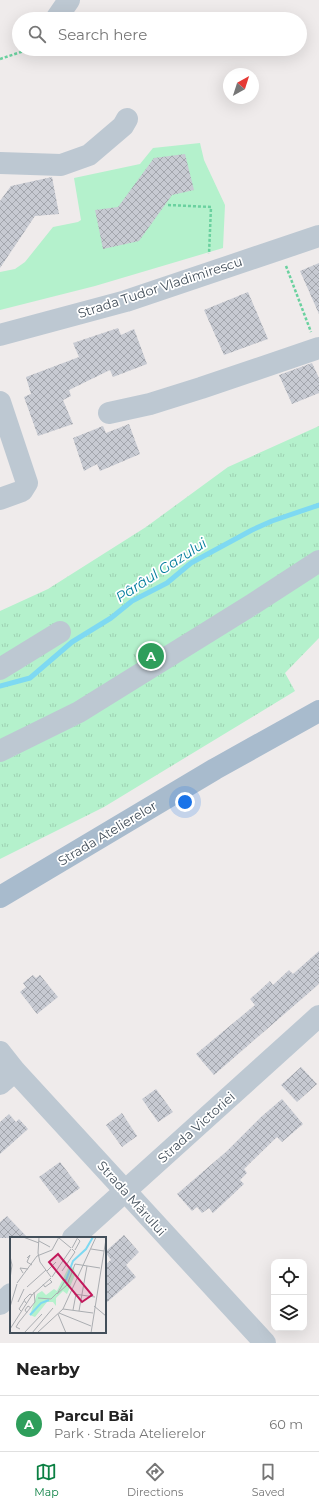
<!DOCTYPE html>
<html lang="en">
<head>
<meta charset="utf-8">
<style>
  body { margin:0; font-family:Montserrat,sans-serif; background:#f2f2f2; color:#222 }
  .controls { position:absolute; right:12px; bottom:12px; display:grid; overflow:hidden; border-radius:8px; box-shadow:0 4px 16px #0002 }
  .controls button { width:36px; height:36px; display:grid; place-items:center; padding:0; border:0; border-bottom:1px solid #e0e0e0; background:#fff; color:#222; font:20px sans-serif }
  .compass { position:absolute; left:223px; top:68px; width:36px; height:36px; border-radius:50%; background:#fff; box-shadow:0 4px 16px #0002; rotate:39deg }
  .you { position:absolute; left:185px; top:802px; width:14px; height:14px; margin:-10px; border:3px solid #fff; border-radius:50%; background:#1a73e8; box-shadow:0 0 0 6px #1a73e833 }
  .badge { display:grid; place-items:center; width:26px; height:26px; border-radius:50%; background:#0b8043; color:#fff; font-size:13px; font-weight:700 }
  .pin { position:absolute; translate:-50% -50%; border:2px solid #fff; box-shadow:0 1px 4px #0006 }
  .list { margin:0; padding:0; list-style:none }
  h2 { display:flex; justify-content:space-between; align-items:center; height:52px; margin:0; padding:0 16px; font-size:17px }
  h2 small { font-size:13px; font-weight:400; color:#767676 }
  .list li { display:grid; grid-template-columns:26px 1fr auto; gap:12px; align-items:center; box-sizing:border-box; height:56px; padding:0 16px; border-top:1px solid #e0e0e0 }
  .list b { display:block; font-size:15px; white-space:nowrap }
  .list p { margin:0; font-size:13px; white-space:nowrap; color:#767676 }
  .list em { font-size:13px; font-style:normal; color:#767676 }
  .icon { flex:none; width:22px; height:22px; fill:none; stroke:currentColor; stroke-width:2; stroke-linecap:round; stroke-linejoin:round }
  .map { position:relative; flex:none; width:319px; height:1343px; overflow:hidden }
  .search { position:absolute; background:#fff; box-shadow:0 4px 16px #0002; left:12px; right:12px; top:12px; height:44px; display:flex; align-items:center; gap:10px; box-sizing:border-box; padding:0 14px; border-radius:22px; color:#767676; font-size:15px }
  .sheet { height:108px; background:#fff }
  nav { display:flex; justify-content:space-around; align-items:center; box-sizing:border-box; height:56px; border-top:1px solid #e0e0e0; background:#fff; font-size:11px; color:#767676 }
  nav a { display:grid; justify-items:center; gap:2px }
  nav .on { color:#0b8043 }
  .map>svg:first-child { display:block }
  .grass { fill:#b4f1cc }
  .park { fill:url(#park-tufts) }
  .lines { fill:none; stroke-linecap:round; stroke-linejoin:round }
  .stream { stroke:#7ed9f2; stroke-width:5 }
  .building { fill:url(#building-cross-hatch) }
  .path { stroke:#6ad19f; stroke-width:2.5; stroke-dasharray:3 2; stroke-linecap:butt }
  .minor { stroke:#bdc8d2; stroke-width:22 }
  .major { stroke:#a8bbcd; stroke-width:22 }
  .labels { text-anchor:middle; stroke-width:3.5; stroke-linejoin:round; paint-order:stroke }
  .street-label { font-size:13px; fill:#434f5a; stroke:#fff }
  .water-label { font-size:14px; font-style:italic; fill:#047d9e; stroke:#fff }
  .inset-river { fill:none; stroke:#7ed9f2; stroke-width:2 }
  .inset-road { fill:none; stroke:#aaadb1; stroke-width:1 }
  .view { fill:#c2185b; fill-opacity:0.15; stroke:#c2185b; stroke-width:2 }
  .inset-edge { fill:none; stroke:#434f5a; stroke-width:2 }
</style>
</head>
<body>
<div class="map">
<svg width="319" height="1343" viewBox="0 0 319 1343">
  <defs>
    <pattern id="park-tufts" width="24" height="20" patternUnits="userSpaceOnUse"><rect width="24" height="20" fill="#b4f1cc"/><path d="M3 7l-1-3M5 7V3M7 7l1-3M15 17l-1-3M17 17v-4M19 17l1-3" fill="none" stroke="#9cd0b1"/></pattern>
    <pattern id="building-cross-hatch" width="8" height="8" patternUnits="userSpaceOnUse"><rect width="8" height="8" fill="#c7cad2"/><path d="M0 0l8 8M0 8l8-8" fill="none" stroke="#a3a6ad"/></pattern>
  </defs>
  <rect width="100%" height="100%" fill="#efebeb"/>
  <!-- grass -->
  <path class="grass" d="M200,143L204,160L225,205L223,248L95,286L0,310V272L15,269L25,262L53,227L78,222L81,220L74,178L140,164L153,148Z"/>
  <!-- park -->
  <path class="park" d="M319,426V638L285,673L295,691L104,807L0,859V611L48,589L146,527L228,467Z"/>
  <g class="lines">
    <!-- stream -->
    <path class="stream" d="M0,686L30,678L72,642L111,618L132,601L167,583L191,563L252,530L272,521L319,505"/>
  </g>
  <!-- building -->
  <path class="building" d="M185,154L194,190L172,195L139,241L103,249L95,210L118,207L154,158Z
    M52,177L59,214L35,216L0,268V201L11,186Z
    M319,263V314L300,271Z
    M248,292L268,339L224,355L204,310Z
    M118,328L121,335L134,329L147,364L113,377L110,370L69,390L71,396L63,400L73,424L38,436L24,397L31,394L26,377L79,357L73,343Z
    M312,363L319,378V393L292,404L279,375Z
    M129,424L140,454L100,471L97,464L84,471L73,438L103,426L106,433Z
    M319,951V984L214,1075L196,1054L255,1005L250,999L270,981L273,985L289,970L293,974Z
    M33,975L36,978L40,975L58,997L37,1014L20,992L26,987L23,983Z
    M301,1067L317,1084L297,1102L281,1085Z
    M156,1089L173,1112L158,1122L142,1099Z
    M282,1099L303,1124L282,1142L277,1137L244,1169L247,1173L240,1180L244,1184L213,1213L209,1208L202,1213L197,1207L192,1211L177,1194L227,1151L261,1117Z
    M122,1113L137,1136L122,1147L106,1125Z
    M9,1114L16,1122L19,1119L28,1129L0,1154V1122Z
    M60,1162L80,1188L59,1203L39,1177Z
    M7,1216L28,1238H0V1222Z
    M124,1235L139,1252L126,1265L136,1277L105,1304V1265L111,1260L105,1252Z"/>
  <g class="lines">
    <!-- path -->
    <path class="path" d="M0,59L21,52L25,49
      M168,205L211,207L209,254
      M286,266L311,332"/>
    <!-- minor -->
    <path class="minor" d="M56,19L69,0
      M0,163L61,165L89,155L123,126L127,119
      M0,335L126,301L319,236
      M0,402L27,483L22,491L0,499
      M109,413L150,404L201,388L319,348
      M0,669L60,632
      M0,751L79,712L253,604L319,561
      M0,1052L15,1071L265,1343
      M0,1084L15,1071
      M73,1238L319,1016
      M0,1304L11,1294"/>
    <!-- major -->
    <path class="major" d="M0,897L215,769L319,711"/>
  </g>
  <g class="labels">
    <!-- street labels -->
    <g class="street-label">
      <text transform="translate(160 287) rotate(-18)" y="5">Strada Tudor Vladimirescu</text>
      <text transform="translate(107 833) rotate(-31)" y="5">Strada Atelierelor</text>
      <text transform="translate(196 1127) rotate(-42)" y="5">Strada Victoriei</text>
      <text transform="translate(132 1198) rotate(48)" y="5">Strada Mărului</text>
    </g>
    <!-- water labels -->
    <g class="water-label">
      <text transform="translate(161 570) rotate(-33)" y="5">Pârâul Gazului</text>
    </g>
  </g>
  <!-- overview -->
  <g transform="translate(10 1237)">
    <rect width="96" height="96" fill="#efebeb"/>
    <path d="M59,29L64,31L65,38L57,57L53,54L46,61V69L43,65H37L25,80L20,78L27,57L32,54L36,58L44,52L47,54Z" fill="#b4f1cc"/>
    <path class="inset-river" d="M55,46L63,24L76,12L83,0M20,78L31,66L39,63"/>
    <path class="inset-road" d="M13,0L29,6M29,0L28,16L30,25L41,40M49,1L61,11M29,4L40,10M62,11L68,0M81,12L94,14M65,13L70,4L68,2M0,19L2,28L0,42M17,21L20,18L17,25L22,28M37,34L46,25M52,34L65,15L62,12M13,36L10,31L18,32M42,40L61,12M56,42L47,57L57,48L65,27L90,31M7,46L27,19L42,13L49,0M33,47L35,50L42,45L39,42M17,50L36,33M64,57L85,60M28,61L41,62L47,56M8,65L14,52M16,66L14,63L20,57L22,58M84,69L96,79M0,70L7,47M53,72L83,76M63,73L66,57M11,74L9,72L14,64M69,74L77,29M17,76L15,73L18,69L21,71M49,76L81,89M48,77L56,96M0,92L22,58L41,41M10,92L6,90L9,85L25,65L24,55M14,96L32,77M22,96L43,71M27,96L53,72L86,0M81,96L96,2"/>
    <path class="view" d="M48,17L82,58L72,65L39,25Z"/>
    <rect width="96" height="96" class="inset-edge"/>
  </g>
</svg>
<div class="controls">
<button><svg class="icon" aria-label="locate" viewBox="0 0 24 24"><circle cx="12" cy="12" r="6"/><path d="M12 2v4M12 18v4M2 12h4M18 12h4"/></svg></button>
<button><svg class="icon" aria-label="layers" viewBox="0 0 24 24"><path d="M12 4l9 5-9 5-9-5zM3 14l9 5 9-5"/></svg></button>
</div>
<svg class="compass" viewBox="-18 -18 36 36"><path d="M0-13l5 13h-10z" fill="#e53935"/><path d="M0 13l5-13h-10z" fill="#767676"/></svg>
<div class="you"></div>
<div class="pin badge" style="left:151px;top:656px;background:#2e9e5b">A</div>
<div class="search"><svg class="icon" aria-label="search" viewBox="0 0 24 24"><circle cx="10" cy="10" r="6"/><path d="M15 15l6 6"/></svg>Search here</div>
</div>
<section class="sheet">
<h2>Nearby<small></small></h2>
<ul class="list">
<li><span class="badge" style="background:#2e9e5b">A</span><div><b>Parcul Băi</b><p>Park · Strada Atelierelor</p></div><em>60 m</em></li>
</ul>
</section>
<nav>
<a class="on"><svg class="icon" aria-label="map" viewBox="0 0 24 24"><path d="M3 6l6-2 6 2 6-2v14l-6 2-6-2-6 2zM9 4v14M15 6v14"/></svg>Map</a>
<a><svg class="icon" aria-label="directions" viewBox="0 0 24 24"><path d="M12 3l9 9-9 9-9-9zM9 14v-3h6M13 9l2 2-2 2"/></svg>Directions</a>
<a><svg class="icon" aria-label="saved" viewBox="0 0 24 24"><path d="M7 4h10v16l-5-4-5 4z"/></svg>Saved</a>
</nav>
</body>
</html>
